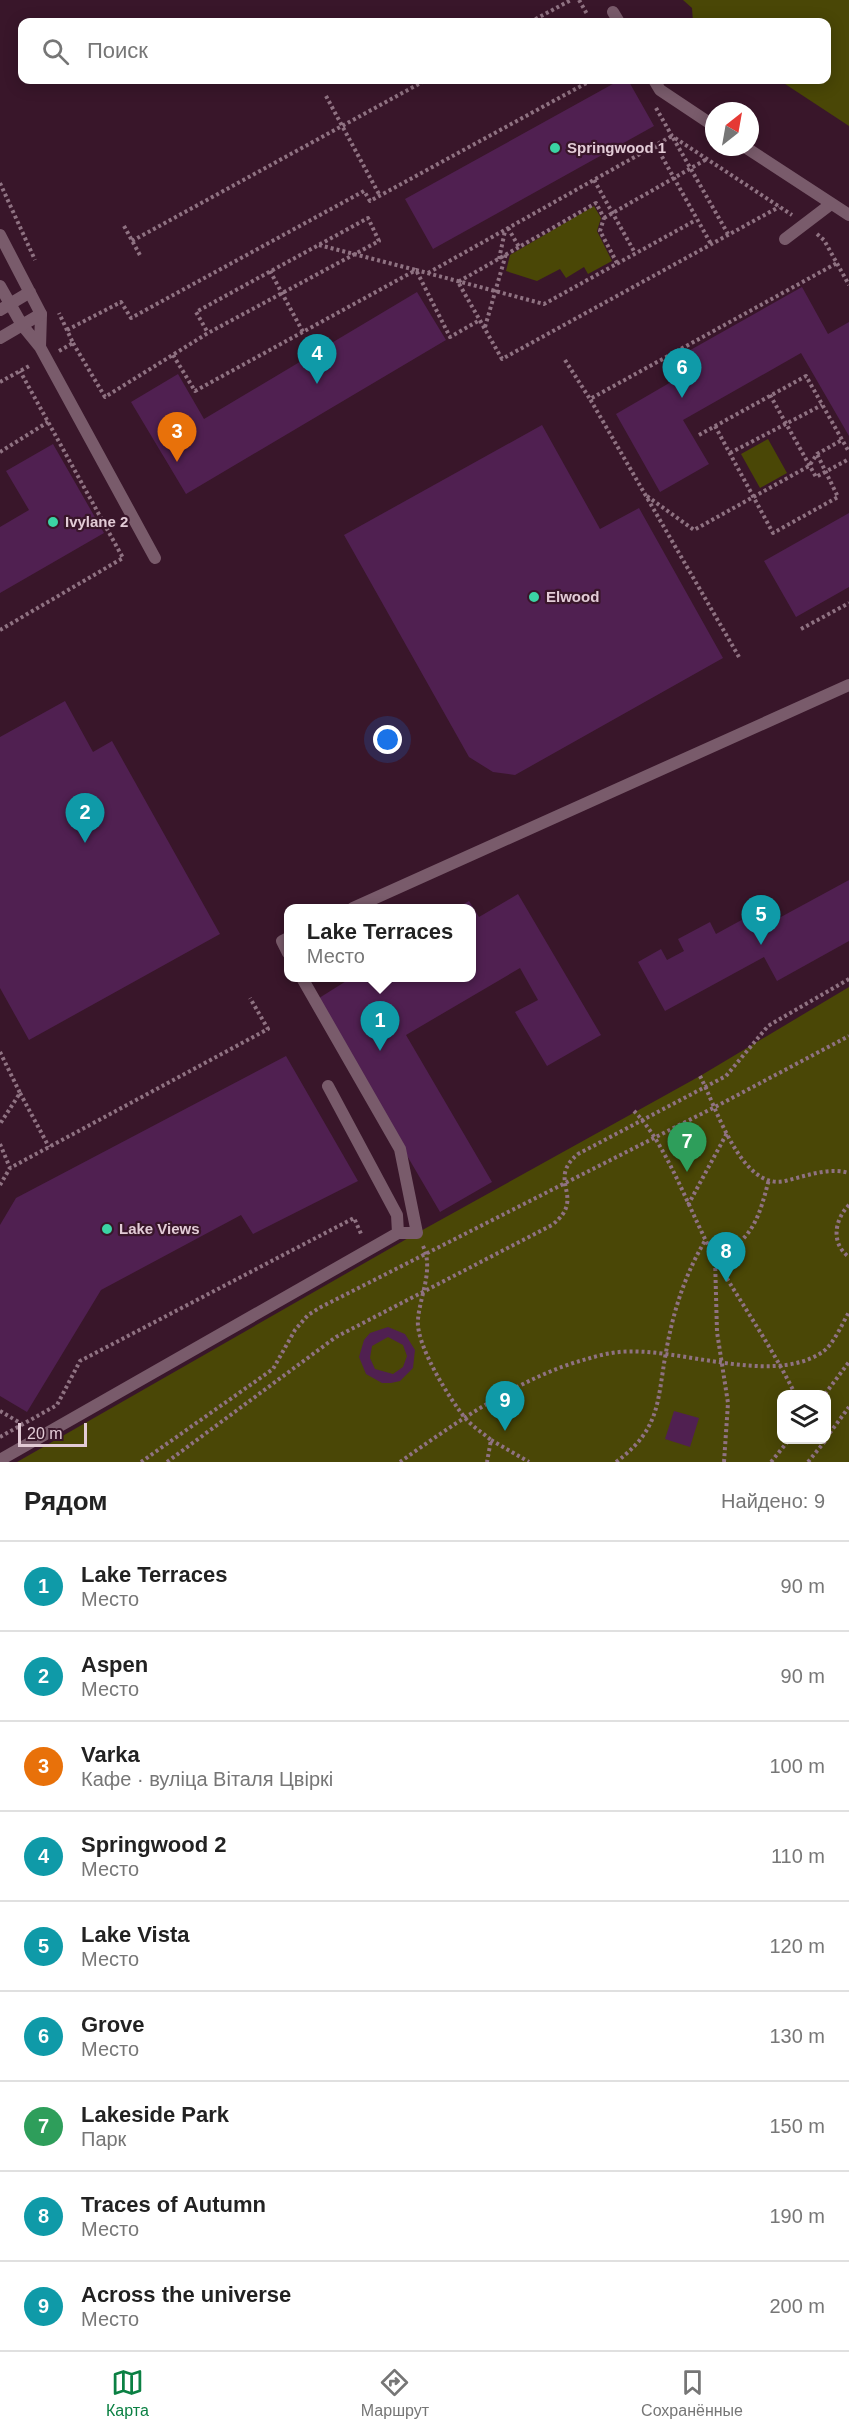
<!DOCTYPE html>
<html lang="ru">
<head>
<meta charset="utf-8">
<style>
  body { margin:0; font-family:Arial,sans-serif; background:#f6f6f6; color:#222 }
  .controls { position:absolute; right:18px; bottom:18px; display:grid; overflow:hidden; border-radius:12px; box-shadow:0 3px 15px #0003 }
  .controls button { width:54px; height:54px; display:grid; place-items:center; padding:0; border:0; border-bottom:2px solid #e0e0e0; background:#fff; color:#222; font:30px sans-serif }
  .compass { position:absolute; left:705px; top:102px; width:54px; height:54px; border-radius:50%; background:#fff; box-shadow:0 3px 15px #0003; rotate:31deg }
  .scale { position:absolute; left:18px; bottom:15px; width:69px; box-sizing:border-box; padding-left:6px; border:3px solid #e2cbd6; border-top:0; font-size:16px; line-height:21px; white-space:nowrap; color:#e2cbd6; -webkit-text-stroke:4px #39162a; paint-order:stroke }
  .you { position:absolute; left:388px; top:740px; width:21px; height:21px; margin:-15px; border:4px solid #fff; border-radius:50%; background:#1a73e8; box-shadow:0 0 0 9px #1a73e833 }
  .badge { display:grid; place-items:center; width:39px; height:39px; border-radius:50%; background:#0b8043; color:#fff; font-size:20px; font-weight:700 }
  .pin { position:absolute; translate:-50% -50px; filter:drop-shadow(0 2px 3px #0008) }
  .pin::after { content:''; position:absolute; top:32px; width:21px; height:18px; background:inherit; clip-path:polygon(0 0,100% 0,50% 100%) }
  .popup { position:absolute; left:284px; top:904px; width:192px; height:78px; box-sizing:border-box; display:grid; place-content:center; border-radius:12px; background:#fff; filter:drop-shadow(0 2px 4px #0005); font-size:20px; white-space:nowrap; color:#767676 }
  .popup b { font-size:22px; color:#222 }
  .popup::after { content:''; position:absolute; left:50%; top:100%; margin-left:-12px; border:12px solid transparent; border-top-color:#fff }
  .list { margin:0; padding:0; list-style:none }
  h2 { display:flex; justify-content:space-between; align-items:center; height:78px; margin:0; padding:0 24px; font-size:26px }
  h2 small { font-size:20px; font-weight:400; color:#767676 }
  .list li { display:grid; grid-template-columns:39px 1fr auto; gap:18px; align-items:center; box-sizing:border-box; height:90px; padding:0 24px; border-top:2px solid #e0e0e0 }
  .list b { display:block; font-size:22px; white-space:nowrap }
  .list p { margin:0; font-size:20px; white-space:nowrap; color:#767676 }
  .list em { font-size:20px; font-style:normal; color:#767676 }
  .icon { flex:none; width:33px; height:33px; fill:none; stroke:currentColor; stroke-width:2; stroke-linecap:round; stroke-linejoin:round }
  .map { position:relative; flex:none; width:849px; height:1462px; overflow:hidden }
  .search { position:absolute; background:#fff; box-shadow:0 3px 15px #0003; left:18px; right:18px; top:18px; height:66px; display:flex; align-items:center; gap:15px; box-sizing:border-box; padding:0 21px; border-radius:12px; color:#767676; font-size:22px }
  .sheet { height:888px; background:#fff }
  nav { display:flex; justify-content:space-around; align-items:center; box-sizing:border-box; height:84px; border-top:2px solid #e0e0e0; background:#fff; font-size:16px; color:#767676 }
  nav a { display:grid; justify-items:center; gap:3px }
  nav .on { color:#0b8043 }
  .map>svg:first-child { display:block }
  .green { fill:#4a4706; fill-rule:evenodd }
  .building { fill:#502051; fill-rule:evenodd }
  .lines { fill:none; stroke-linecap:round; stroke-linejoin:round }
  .path { stroke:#8f7282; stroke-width:4; stroke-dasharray:3 3; stroke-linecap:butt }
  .service { stroke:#795b6b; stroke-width:12 }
  .minor { stroke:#795b6b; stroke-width:12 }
  .poi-dot { fill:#3bd4a4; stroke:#39162a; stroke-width:2 }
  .labels { text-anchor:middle; stroke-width:4.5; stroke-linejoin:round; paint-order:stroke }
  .poi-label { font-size:15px; font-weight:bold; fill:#e2cbd6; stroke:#39162a; text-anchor:start }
</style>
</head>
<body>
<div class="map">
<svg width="849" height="1462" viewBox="0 0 849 1462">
  <rect width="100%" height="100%" fill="#39162a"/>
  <!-- green -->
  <path class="green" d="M683,0H849V126L779,80H826V22H693L692,8Z
    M594,206L601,218L597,231L612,261L588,274L584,267L566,278L560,269L537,281L506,271L510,255Z
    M768,439L787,473L760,488L741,454Z
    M849,987V1462H17L417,1233L700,1076ZM782,1394H826V1440H782Z"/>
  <!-- building -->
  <path class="building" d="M620,80H628L654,126L433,249L405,199Z
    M802,287L828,334L849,322V436L801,353L683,420L709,464L660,492L616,414L671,382L662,366Z
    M417,292L446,340L186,494L131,402L178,374L204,419Z
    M542,425L600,529L639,508L723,658L515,775L493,772L469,757L344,535Z
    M53,444L104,533L0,593V527L29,510L6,471Z
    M849,513V587L796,617L764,561Z
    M65,701L93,752L112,741L220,934L29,1040L0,988V737Z
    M849,880V941L777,981L764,957L665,1011L638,962L661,949L667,960L684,951L678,939L710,922L716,934L747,917L755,931Z
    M518,894L601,1035L547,1066L515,1012L538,1000L520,968L406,1035L492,1182L440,1212L316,1000L351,978H472V908H457L469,901L479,917Z
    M286,1056L358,1181L253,1234L241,1215L101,1290L27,1412L0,1396V1225L16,1198Z
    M388,1327L405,1334L415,1350L413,1368L400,1381L391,1383H382L366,1374L359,1357L364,1340L370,1333ZM388,1337L403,1345L407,1356L403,1367L393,1374L375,1369L370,1358L372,1346Z
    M674,1411L699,1418L690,1447L665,1439Z"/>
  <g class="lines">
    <!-- path -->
    <path class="path" d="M579,0L587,14
      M530,22L571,0
      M326,96L380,196
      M656,108L672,136L792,215
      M656,146L711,244
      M594,180L635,253
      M0,183L35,260
      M604,218L707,159
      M124,226L141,257
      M508,228L519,247
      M817,234L824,240L849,285
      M132,241L426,80
      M319,245L416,270L450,337L480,320
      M499,259L505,231
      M617,263L600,231L604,218L596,203L458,282L502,359L779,207
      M270,271L303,332
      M428,273L672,136L728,234
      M485,327L506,254
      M67,330L121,302L131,318L364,191L370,201L592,80
      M73,343L105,397L208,333L379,241L368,218L196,312L208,333
      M59,351L73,343L59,313
      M173,355L195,391L416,270L544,304L696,220
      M565,360L590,399
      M0,382L31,365
      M770,395L816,477L849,459
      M715,426L773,533L838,497L817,454
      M699,435L806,376L849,452
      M0,452L48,422
      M730,453L822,405
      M647,496L694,530L809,466L817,454L842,440
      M801,629L849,603
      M0,630L123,558L20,371
      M739,657L590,399L837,263
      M0,1052L20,1093L0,1124
      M700,1076C716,1106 741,1191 785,1181C806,1176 828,1167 849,1173
      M20,1093L49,1147
      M634,1111C668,1145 691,1216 716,1260C742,1305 772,1347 795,1394
      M0,1144L10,1168
      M0,1185L10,1168L268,1029L250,998
      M688,1205L727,1133
      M849,1205C835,1219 830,1243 849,1257
      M423,1246C434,1269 420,1296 418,1319C415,1344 450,1400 466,1419C473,1427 483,1433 491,1440L487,1462
      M825,1394L849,1362
      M0,1411L22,1424
      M0,1437L57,1405L80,1361L354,1218L362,1236
      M826,1438L849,1407
      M491,1440L529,1462
      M141,1462L273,1369L295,1330L308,1315L321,1307L715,1107L849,1036
      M167,1462L336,1337L552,1225C588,1197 545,1181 578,1154L726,1076L768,1026L849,979
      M400,1462C455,1423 522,1376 587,1359C597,1356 608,1353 619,1352C677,1346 769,1386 821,1353C833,1346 842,1324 849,1312
      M616,1462C661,1429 657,1401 666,1352C673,1312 685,1274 706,1239
      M724,1462L728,1403L717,1332L715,1258C753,1240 759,1218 769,1179
      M771,1462L789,1440
      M808,1462L826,1440"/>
    <!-- service -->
    <path class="service" d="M613,12L619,22
      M654,80L660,90L714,126
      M745,147L849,215
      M785,239L831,204
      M22,325L40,347L155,558
      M40,347L41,314
      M353,908L849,685
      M288,938L282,941L288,953
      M328,1086L397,1215L398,1233
      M0,1460L398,1233H417L400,1149L302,978"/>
    <!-- minor -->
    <path class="minor" d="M0,235L41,314L0,338
      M0,286L22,325
      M0,310L30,292"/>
  </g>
  <!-- markers -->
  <g class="poi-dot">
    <circle cx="555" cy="148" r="6"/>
    <circle cx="53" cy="522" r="6"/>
    <circle cx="534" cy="597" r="6"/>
    <circle cx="107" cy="1229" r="6"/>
  </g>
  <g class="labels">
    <!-- poi labels -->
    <g class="poi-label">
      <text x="567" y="153">Springwood 1</text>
      <text x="65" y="527">Ivylane 2</text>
      <text x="546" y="602">Elwood</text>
      <text x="119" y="1234">Lake Views</text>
    </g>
  </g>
</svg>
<div class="controls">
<button><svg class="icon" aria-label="layers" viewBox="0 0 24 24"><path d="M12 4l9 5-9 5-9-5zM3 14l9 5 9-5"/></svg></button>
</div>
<svg class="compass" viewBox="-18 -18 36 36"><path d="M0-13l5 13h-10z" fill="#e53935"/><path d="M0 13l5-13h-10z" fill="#767676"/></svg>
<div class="scale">20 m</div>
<div class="you"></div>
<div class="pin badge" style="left:380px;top:1051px;background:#0f9aa8">1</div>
<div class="popup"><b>Lake Terraces</b>Место</div>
<div class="pin badge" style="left:85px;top:843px;background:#0f9aa8">2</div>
<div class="pin badge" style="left:177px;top:462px;background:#e8710a">3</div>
<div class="pin badge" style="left:317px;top:384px;background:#0f9aa8">4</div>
<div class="pin badge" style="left:761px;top:945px;background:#0f9aa8">5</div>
<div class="pin badge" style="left:682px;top:398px;background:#0f9aa8">6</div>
<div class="pin badge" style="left:687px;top:1172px;background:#2e9e5b">7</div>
<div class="pin badge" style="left:726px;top:1282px;background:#0f9aa8">8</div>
<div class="pin badge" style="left:505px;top:1431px;background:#0f9aa8">9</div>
<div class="search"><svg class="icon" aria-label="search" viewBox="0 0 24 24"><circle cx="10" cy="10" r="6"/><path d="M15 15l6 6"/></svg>Поиск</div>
</div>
<section class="sheet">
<h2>Рядом<small>Найдено: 9</small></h2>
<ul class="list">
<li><span class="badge" style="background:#0f9aa8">1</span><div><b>Lake Terraces</b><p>Место</p></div><em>90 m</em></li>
<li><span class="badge" style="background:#0f9aa8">2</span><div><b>Aspen</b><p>Место</p></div><em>90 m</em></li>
<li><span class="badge" style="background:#e8710a">3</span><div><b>Varka</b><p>Кафе · вуліца Віталя Цвіркі</p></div><em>100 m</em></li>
<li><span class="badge" style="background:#0f9aa8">4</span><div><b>Springwood 2</b><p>Место</p></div><em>110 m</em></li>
<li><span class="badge" style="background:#0f9aa8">5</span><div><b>Lake Vista</b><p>Место</p></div><em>120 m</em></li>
<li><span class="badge" style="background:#0f9aa8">6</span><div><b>Grove</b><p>Место</p></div><em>130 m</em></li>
<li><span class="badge" style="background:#2e9e5b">7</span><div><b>Lakeside Park</b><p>Парк</p></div><em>150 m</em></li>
<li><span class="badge" style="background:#0f9aa8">8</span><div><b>Traces of Autumn</b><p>Место</p></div><em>190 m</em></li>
<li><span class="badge" style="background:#0f9aa8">9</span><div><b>Across the universe</b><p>Место</p></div><em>200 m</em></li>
</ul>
</section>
<nav>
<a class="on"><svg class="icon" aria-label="map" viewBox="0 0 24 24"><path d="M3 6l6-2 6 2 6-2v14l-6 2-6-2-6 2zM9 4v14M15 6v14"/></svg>Карта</a>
<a><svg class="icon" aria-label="directions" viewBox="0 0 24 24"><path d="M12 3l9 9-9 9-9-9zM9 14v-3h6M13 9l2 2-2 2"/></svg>Маршрут</a>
<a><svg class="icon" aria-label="saved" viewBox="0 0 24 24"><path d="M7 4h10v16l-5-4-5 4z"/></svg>Сохранённые</a>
</nav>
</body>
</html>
